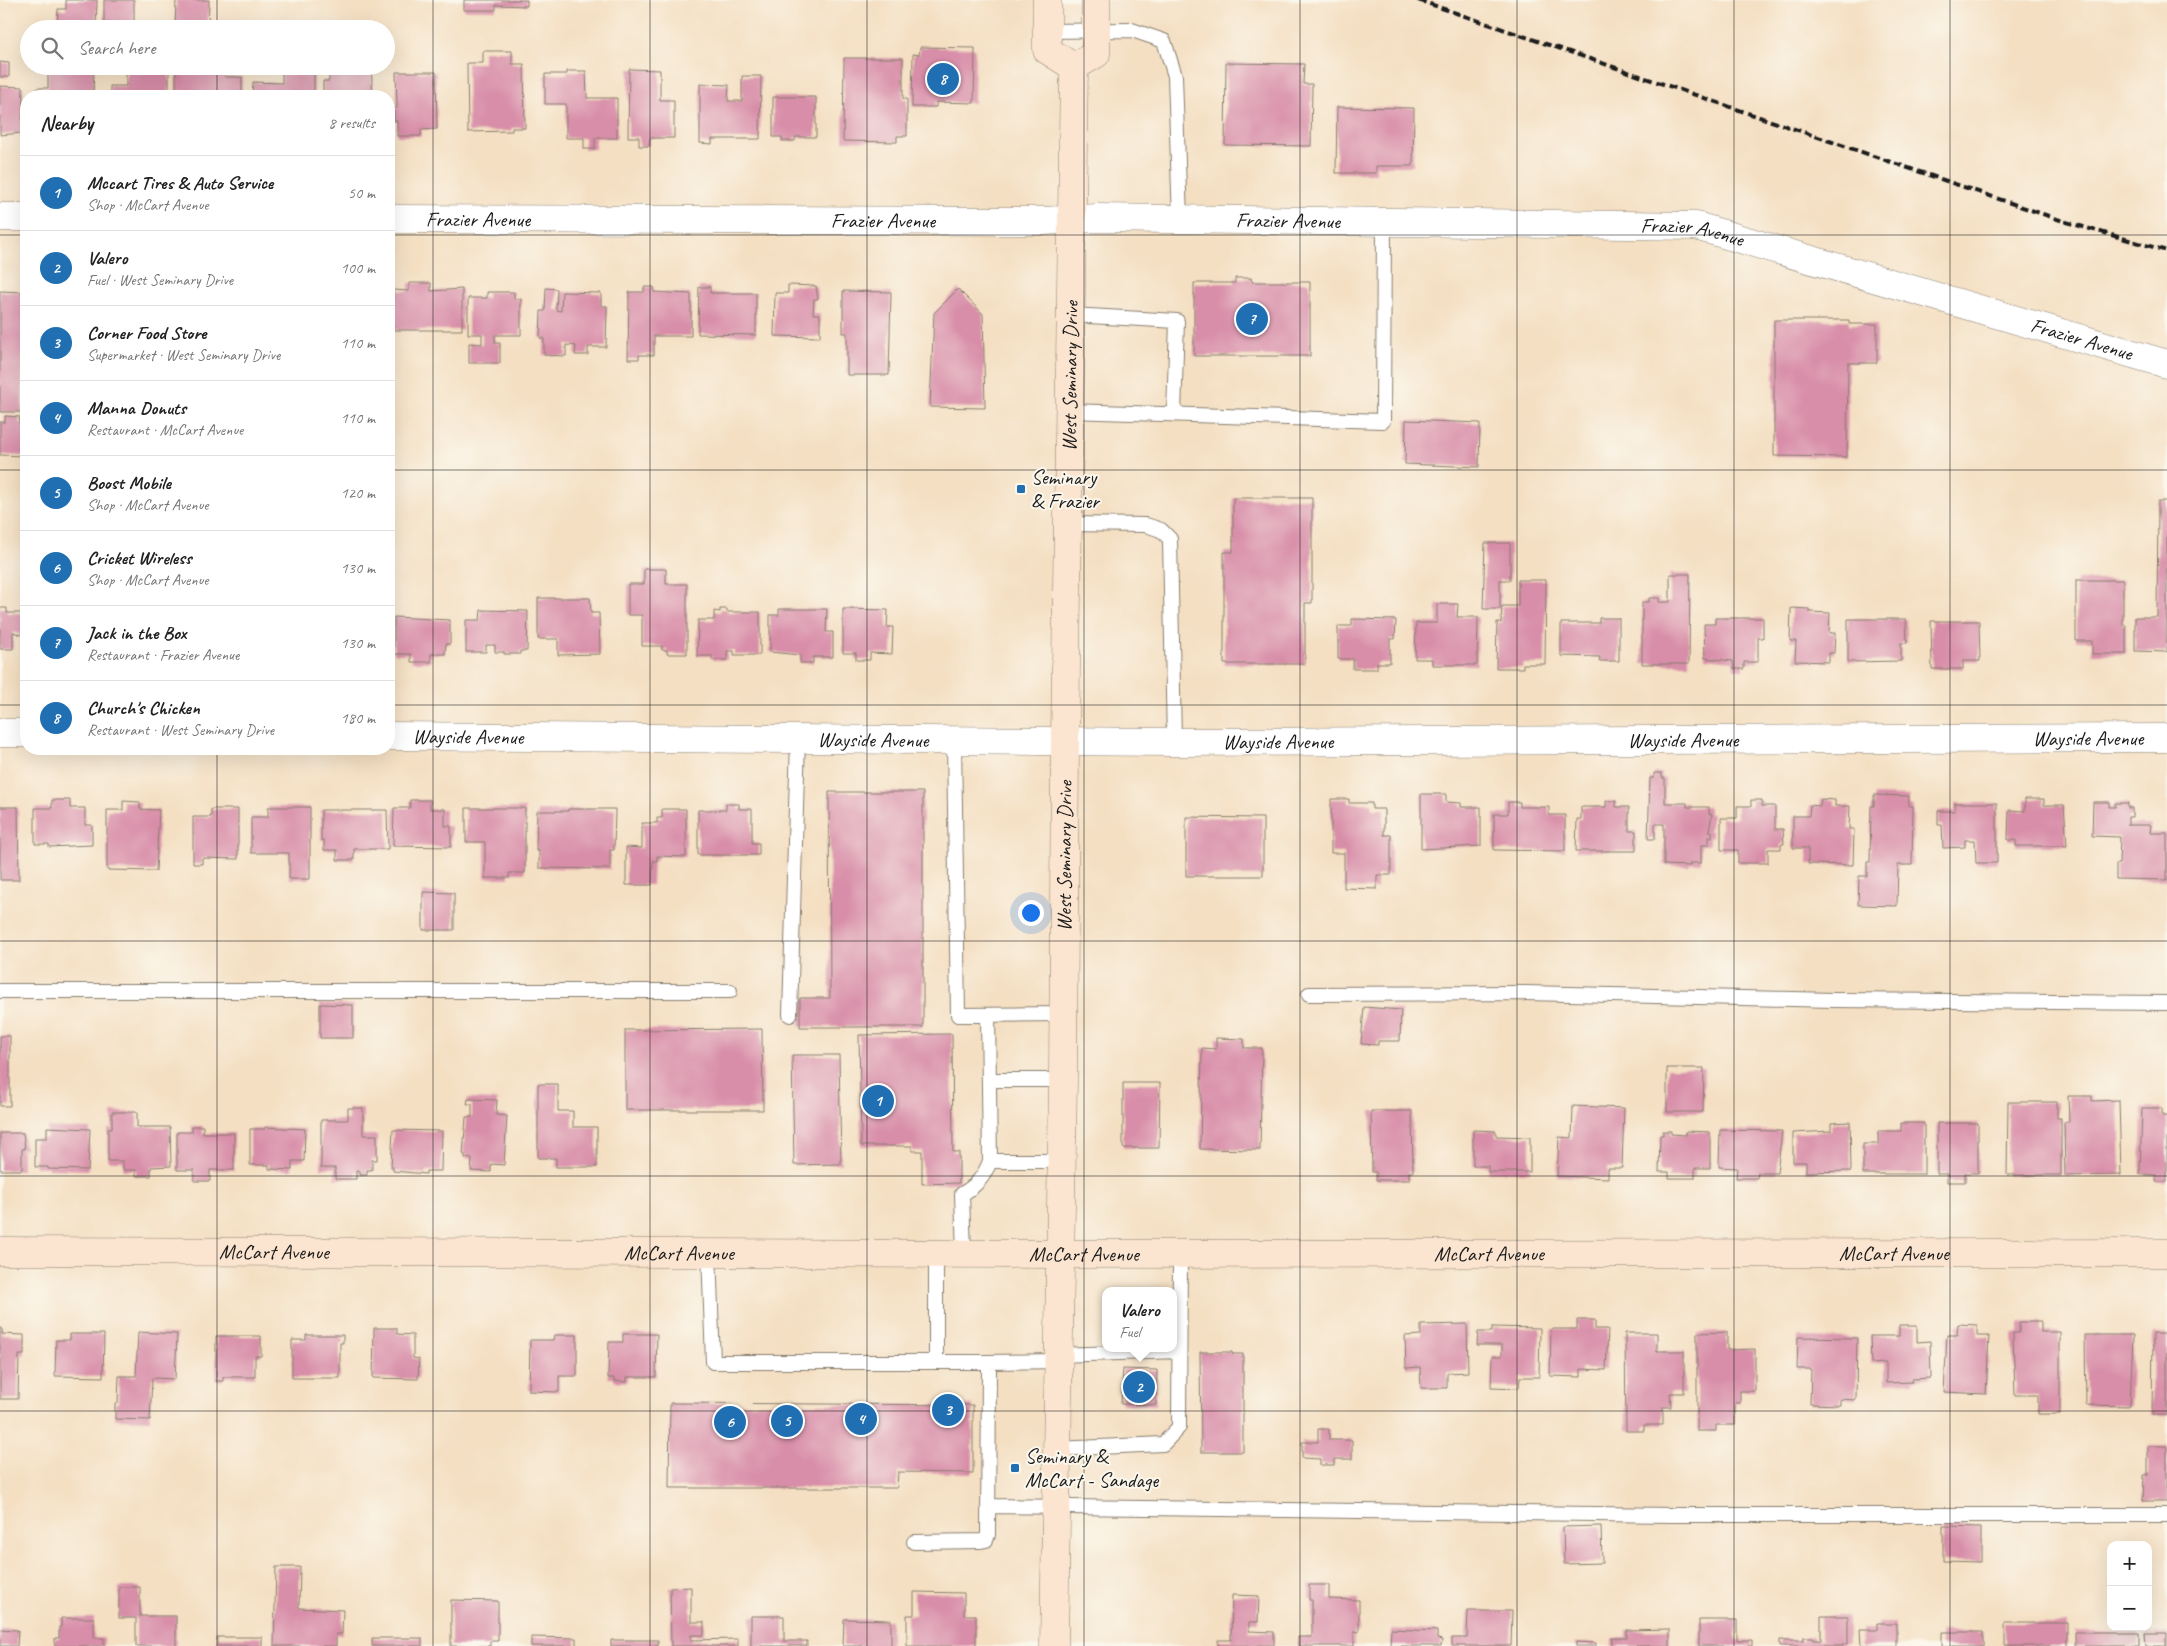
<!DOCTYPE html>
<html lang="en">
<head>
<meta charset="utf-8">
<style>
  body { margin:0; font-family:Caveat,sans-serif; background:#f6f6f6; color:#222 }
  .controls { position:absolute; right:15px; bottom:15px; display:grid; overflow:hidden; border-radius:10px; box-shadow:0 5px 20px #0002 }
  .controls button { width:45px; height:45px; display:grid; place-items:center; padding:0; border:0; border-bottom:1px solid #e0e0e0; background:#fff; color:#222; font:25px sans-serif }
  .you { position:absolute; left:1030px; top:912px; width:18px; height:18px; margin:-12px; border:4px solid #fff; border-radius:50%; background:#1a73e8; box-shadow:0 0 0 8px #1a73e833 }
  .badge { display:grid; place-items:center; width:32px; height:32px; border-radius:50%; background:#1f6fb2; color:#fff; font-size:16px; font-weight:700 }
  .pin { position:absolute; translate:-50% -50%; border:2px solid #fff; box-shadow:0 1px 5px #0006 }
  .popup { position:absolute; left:1102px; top:1287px; width:75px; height:65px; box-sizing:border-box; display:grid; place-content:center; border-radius:10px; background:#fff; filter:drop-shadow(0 1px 4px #0005); font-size:16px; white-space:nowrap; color:#767676 }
  .popup b { font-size:19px; color:#222 }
  .popup::after { content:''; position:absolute; left:50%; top:100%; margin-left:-10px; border:10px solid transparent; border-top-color:#fff }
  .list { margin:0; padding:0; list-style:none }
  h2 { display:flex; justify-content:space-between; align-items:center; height:65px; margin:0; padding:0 20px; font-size:21px }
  h2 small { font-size:16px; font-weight:400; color:#767676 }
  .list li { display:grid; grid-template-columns:32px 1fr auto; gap:15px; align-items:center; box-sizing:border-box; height:75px; padding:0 20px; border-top:1px solid #e0e0e0 }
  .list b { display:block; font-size:19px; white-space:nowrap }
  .list p { margin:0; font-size:16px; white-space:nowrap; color:#767676 }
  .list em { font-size:16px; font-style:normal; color:#767676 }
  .icon { flex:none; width:28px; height:28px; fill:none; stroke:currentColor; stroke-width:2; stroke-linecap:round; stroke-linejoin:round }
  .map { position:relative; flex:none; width:2167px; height:1646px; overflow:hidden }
  .search { position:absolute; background:#fff; box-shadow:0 5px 20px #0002; left:20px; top:20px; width:375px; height:55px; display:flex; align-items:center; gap:12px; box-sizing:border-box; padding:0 18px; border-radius:28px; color:#767676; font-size:19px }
  .panel { position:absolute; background:#fff; box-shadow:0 5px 20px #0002; left:20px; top:90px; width:375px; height:665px; border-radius:20px }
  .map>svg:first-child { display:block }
  .building { fill:#d88da8 }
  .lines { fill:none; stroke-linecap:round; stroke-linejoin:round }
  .lane-casing { stroke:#887e6f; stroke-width:16 }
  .street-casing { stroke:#887e6f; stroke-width:29 }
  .secondary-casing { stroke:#887e6f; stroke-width:29 }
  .lane { stroke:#fff; stroke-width:14 }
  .street { stroke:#fff; stroke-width:28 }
  .secondary { stroke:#fce5d0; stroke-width:28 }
  .rail { stroke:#1c1c1c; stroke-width:4; stroke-dasharray:8 4; stroke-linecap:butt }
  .grid { fill:none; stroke:#1c1c1c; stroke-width:1; stroke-opacity:0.55 }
  .poi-dot { fill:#1f6fb2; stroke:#fbf7ec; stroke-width:2 }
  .labels { text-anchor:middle; stroke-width:4; stroke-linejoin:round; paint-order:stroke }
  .street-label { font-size:21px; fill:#1c1c1c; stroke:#fbf7ec }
  .poi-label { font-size:21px; fill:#1c1c1c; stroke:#fbf7ec; text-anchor:start }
</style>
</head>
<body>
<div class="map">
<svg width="2167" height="1646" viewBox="0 0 2167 1646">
  <rect width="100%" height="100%" fill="#fbf7ec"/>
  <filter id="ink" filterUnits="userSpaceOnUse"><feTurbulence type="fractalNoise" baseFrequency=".02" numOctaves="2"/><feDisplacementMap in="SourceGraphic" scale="10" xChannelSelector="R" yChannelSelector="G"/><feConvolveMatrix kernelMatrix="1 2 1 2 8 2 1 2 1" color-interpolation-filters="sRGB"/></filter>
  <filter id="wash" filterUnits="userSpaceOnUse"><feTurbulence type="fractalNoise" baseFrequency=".0096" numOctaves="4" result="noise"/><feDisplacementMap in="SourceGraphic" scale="20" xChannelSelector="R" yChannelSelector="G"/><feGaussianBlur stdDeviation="1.12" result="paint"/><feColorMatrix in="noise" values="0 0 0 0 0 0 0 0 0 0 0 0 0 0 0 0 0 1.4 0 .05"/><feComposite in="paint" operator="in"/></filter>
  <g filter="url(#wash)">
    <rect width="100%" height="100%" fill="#f4dfc2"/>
    <g id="blocks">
      <!-- building -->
      <path class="building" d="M66,0H97L96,29H57L58,9H66Z
        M104,0H134V24H131V29H116V23H104Z
        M176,0H209L208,29H175Z
        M464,0H527V6L496,5V10H464Z
        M920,47L975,48L974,103L936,102V107H912L913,54L919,55Z
        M483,51H512V64H524L525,128H512V131L468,132L467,63H483Z
        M844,58H903V99H907V136H897V142L843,141Z
        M0,62L9,63V77H0Z
        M1226,63L1304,64L1303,84H1312L1311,146L1225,145Z
        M48,66H94L93,96H37V88H48Z
        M126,66H169V96H110V86H126Z
        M176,66H225V77H242V96H192V91H176Z
        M282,66H314V96H252L253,82L282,83Z
        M344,66H371L373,96H323V81H329V70H343Z
        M629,69L660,70V100H674V138H650L649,146H639V137H628Z
        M567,71H586L587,98H617V138H595V149H584V138H566V104H545V74H567Z
        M396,72H436L437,129L421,130V136H397V121H394V108H397Z
        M742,76H761L760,139H712V144L700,143V84L729,85L728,101H742Z
        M0,86L23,87L22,133L0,135Z
        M773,97H816V137H795V141H782V137H773Z
        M1337,107L1414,108L1413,166H1376V173H1336Z
        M1235,278H1251L1252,282H1310V356H1194V283H1235Z
        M409,283H431V291L462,289V330H393V290L409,291Z
        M788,285L816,286L818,299H814L813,314H820V337L774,336L775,293H788Z
        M644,287H654V292L691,294V336H654V355H639V359H628L629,292H644Z
        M699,287H710V293H756V335L698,334Z
        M546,288L557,289L556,310L561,311L562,292L601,293V306H607L606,347H588V355H575L576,346L566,345V356L544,355V338H540L541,311H545Z
        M958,289L983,314L985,408L930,407L934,313Z
        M0,291L25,292L24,342H26V353H23L22,412H0Z
        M843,291L891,292L889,375H847V333H843Z
        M487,292H514V299H521V335H495V343H500V363H469V343L482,344V334H468V298H487Z
        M1774,320H1849V324H1877V363H1848L1847,457L1774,456Z
        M5,416L20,417L19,423H26V456L0,455V422H5Z
        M1406,420L1480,423L1479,467L1405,464Z
        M1233,498H1312V603H1305V664H1224V552H1233Z
        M2158,501H2167V652L2135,651V617H2157Z
        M1485,543H1510V580H1500V609H1483Z
        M644,569H666V584H687V654H667V650H662V646H642V615H628V584H644Z
        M1670,574H1690L1689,664H1642V602H1649V598H1659V602H1670Z
        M1518,580H1546L1545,664H1523V668H1496L1497,622L1501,623L1502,606H1518Z
        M2076,580H2123V625H2126V654H2092V641H2076Z
        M538,598H590L591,613H599L600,654L558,655V639H538Z
        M1437,604H1458L1457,617H1478L1477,665H1432V659H1415L1416,623H1437Z
        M0,608H7V613H26V631H22V635L13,632V649H0Z
        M1791,608L1809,609V612L1830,613L1829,633H1835L1834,653H1829V662L1795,661L1796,641H1790Z
        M720,609H727V612H760V655H734V651H727V660H712V656H697L698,620H714V611L720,612Z
        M779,609H827L826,632H833V657H813V663H800V655L770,652V615H779Z
        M843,609L888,610L887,627H893L892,654L870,653V660H856V653H843Z
        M481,610L528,611L527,651H520V654H504V652H495V645H486V652H466V620H480Z
        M394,617L450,620V644H446L445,654H431V662H411V654H394Z
        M1599,618H1619V661H1599L1600,657L1561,656V623H1599Z
        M1715,618H1763V638H1758V662H1744V669H1734L1733,661L1705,658L1704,624H1715Z
        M1352,619L1396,620L1395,639H1390V663H1377V669H1353V659H1338V626H1352Z
        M1848,619H1906L1907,643H1901V661L1848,662Z
        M1931,621H1979L1980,661H1963V669H1932Z
        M1654,773H1662V778H1665V803H1687V807H1709V814H1712L1709,831H1712V837H1709V845H1701V863H1690V866L1664,865V824H1655V839H1648L1650,778H1654Z
        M829,792H923V1027H800V998H830Z
        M1421,794H1446V802L1461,803V807H1481V846L1421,849Z
        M1874,795L1909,796V806H1913L1912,865H1898L1897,906L1858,905L1859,876H1867V862H1870L1871,806H1874Z
        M1331,799H1349V803H1372V809H1384V835H1391V875H1377V889L1344,888V853H1331Z
        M1821,799L1835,800V806H1850L1849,829H1854L1853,865L1808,864V848H1793V816H1809L1810,805L1820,806Z
        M2025,799H2044V805H2064L2067,846H2016V840H2008L2009,810L2025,811Z
        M52,800H70V808H85V825H92V845L49,847V844H35V808H52Z
        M410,800H430V809H445V826H451V847L393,846L394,808H410Z
        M1751,800H1762V806H1775V829H1783L1784,844H1781V849H1768V863H1738V850H1721V818H1737V806H1751Z
        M123,801L140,802V809L159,810L156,871L107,870V810H123Z
        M1606,801H1616V807H1629V831H1636V851H1576L1577,819H1581V807H1606Z
        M1508,802H1520V807H1549V815H1565V851L1494,850V814H1508Z
        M2093,802H2109V807H2115V803H2128V808H2132V817H2128V825H2151L2150,833H2167V880L2116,879V864H2119L2120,837L2092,836Z
        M1955,803H1997V863H1976L1975,840H1965V847L1943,848L1942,825H1938V811H1955Z
        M726,804H739V809H752V843H759V855H698V810H726Z
        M0,807H18L19,880H0Z
        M268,807H310V879H289V853H251V817H268Z
        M466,808H525V873H509V878H485V842H466Z
        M211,809H238V859L202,858V864H193V817H211Z
        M568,809H615L614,850H610V869L539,868V851H536L537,811H568Z
        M662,809H686V857L657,856V861H653L652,885H626V847L642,848V823H657V818H662Z
        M321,810H387L388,849H354V860H337V850H324V840H321Z
        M1186,817L1263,818V876H1186Z
        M423,892L454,893V930H423Z
        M320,1004L353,1005V1038H320Z
        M1364,1007L1401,1010L1400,1041H1378V1045L1361,1044Z
        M762,1029L763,1110H625V1030Z
        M952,1034L953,1152H959V1183L922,1184V1151H912V1146H861L859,1035Z
        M0,1036H10V1106H0Z
        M1216,1038L1244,1039V1048H1262L1260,1150L1200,1149L1202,1048L1216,1049Z
        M792,1055H839L841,1164L794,1165Z
        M1667,1068H1704L1703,1112H1667Z
        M1123,1083H1160L1159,1148H1123Z
        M538,1084H558V1111H573V1127H597V1167H556V1158H538Z
        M2068,1096H2092V1101L2119,1100L2121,1175L2065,1176L2064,1122H2069Z
        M468,1099L497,1100L496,1115L507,1116L504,1165L491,1164V1172L471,1171L472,1159L465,1158V1155L463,1154L466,1117H472V1104H467Z
        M2008,1102H2057V1118H2061V1175H2007Z
        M1573,1106L1624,1108L1622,1168H1608V1178L1557,1176L1559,1137L1572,1138Z
        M348,1108H363V1135H377V1160H372V1170H367V1175H360V1171H356V1179H335V1168H321V1120H348Z
        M2142,1108H2162V1116H2167V1182H2156V1175L2140,1174Z
        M1371,1111H1412L1413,1172H1409V1180H1376V1172H1372Z
        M112,1112H137V1127H170L171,1166L151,1167V1176H136V1170H123V1161H108V1129H112Z
        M1850,1122L1851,1171L1806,1172V1162H1793V1133L1831,1131V1123Z
        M1901,1123H1924V1174H1863V1144H1878V1131H1901Z
        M1937,1123H1978V1173H1965V1182H1947V1174H1937Z
        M192,1126H203V1133H234V1170H210V1181H194V1170H177V1132H192Z
        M47,1127L90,1129L88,1170L48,1169V1167H35V1138H47Z
        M265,1127L305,1129L304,1161H292V1170L269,1169V1165H250V1129H265Z
        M393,1130L442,1131L441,1171H426V1174L393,1171V1167H391Z
        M1473,1130L1496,1131V1136L1530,1137V1172H1488V1166H1473Z
        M1720,1130L1782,1131L1777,1173H1758L1757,1178H1736L1737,1168L1719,1167Z
        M1663,1131H1671V1134L1686,1135V1131L1710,1132V1168H1695V1178H1669V1172H1659L1660,1135H1663Z
        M0,1133H23L25,1149H22V1170H0Z
        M1577,1320H1595V1329H1608L1606,1370L1581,1369V1377L1550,1376L1551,1329H1577Z
        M2019,1322H2041V1332H2060V1414H2038V1395H2015L2013,1333H2019Z
        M1467,1324L1468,1372L1447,1373V1388H1421L1420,1367L1406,1368L1405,1336L1421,1335V1325Z
        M1958,1324L1977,1325V1336H1989L1986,1394L1944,1392L1947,1335H1957Z
        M1899,1325H1917V1342L1930,1341L1931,1378L1912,1379V1382L1886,1383V1363L1871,1364L1870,1336H1899Z
        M1492,1327L1540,1328L1539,1377H1520L1519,1388L1491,1387L1492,1356H1502V1345H1477L1478,1332H1492Z
        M0,1328H2V1334L24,1335V1355H19L18,1399H0Z
        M374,1328H397V1334L413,1335V1358L419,1359L418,1379L373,1378Z
        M138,1332L177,1334L175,1379L152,1378L150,1420L115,1419V1403H118L119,1376H136Z
        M1727,1332V1350L1755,1349V1391H1740V1403H1735V1425H1716V1431H1697V1333Z
        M1625,1333H1657V1351H1684V1393H1670L1671,1407H1663V1425H1644V1431H1626Z
        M70,1334H104L103,1377L55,1376L56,1340H70Z
        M623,1334H657L656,1377H627V1382L614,1381V1378H608L609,1342H623Z
        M2153,1334H2167V1415H2152Z
        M306,1335H343V1343H340V1378H292V1340H306Z
        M554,1335H577V1376H559V1392L529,1391L530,1340H553Z
        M2085,1335H2133L2130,1406L2086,1405Z
        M216,1336H261V1356H255V1377H223V1381H216Z
        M1798,1337L1857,1338L1856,1400L1840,1399V1405L1810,1404L1811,1369H1797Z
        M1200,1352H1232V1354H1243V1452H1201Z
        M1123,1369L1157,1370L1156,1405L1121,1404Z
        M670,1403L973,1405V1473L898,1472L897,1488H669Z
        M1318,1429H1329V1440H1352V1459H1334V1465H1320V1459L1302,1458V1442H1318Z
        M2148,1446H2167V1501H2143L2144,1475H2148Z
        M1601,1526L1602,1563L1564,1564L1563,1527Z
        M1943,1526L1981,1527V1562L1943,1561Z
        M276,1567H300L299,1608L343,1610L342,1634H336V1646H274Z
        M1309,1585H1329V1599L1359,1600V1632L1354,1631V1646H1298V1637H1312V1600H1309Z
        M119,1587H140V1616H176V1646H136V1618H119Z
        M691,1587V1622H704V1635H691V1640L738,1639V1646H671L670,1588Z
        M914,1592L964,1593V1615H976V1646H907V1615H914Z
        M1232,1595L1259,1596L1258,1622H1249V1631L1274,1632V1645L1218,1646V1640H1231Z
        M451,1600L498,1601V1641H490V1646H451Z
        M1468,1611H1512L1511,1646H1452V1638H1467Z
        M751,1616H784V1641H807V1646H751Z
        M1821,1616H1848V1644H1843V1646H1780V1640H1803V1637H1813V1640H1821Z
        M61,1618H94V1638H104V1646H55V1638H59V1627H61Z
        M844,1619L891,1620V1646H843Z
        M1699,1620H1737V1640H1752V1646H1699Z
        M1877,1623H1896V1646H1861L1860,1630H1877Z
        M2005,1623H2067V1646H2005Z
        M0,1629L18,1630L17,1646H0Z
        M1391,1629L1437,1631V1639L1442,1640L1441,1646H1390Z
        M1670,1629V1646H1612V1638H1627V1630Z
        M1942,1632H1983V1646H1942Z
        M2075,1632H2138V1646H2075Z
        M2144,1633H2167V1646H2145Z
        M217,1637H262V1646H217Z
        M531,1637L576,1638V1646H531Z
        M372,1638H422V1646H372Z
        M611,1640H658V1646H611Z
        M1576,1642L1596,1643V1646H1576Z"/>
    </g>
  </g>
  <g filter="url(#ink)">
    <use href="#blocks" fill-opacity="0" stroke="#887e6f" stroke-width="1"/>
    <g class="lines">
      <!-- lane casing -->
      <g class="lane-casing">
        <path id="lane" d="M1047,31L1132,30L1164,41L1175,76L1180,220
          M1071,315L1177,321L1174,414
          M1069,411L1383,421L1384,222
          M1067,524L1146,525L1161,530L1170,539L1174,742
          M954,740L958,1015L1064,1014
          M0,991H730
          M1309,994L1525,993L1834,1000L2167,1003
          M790,1015L798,739
          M988,1015L990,1161H1062
          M989,1080H1063
          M709,1253L713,1362H987L989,1366L988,1535L986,1540L981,1541L914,1542
          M964,1254L962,1194C976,1186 984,1177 990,1161
          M1058,1355L1179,1351
          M936,1362V1254
          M987,1362L1058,1361
          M1057,1449L1163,1444L1179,1427L1180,1254
          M988,1506L1672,1515H2167"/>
      </g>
      <!-- street casing -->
      <g class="street-casing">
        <g id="street">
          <path d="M0,217H26"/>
          <path id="s1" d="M389,219L1043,221L1097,218L1696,226L2167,364"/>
          <path d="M0,733H26"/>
          <path id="s2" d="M389,736L1174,742L2167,738"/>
        </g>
      </g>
      <!-- secondary casing -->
      <g class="secondary-casing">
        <g id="secondary">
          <path d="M1047,0V50L1074,67"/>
          <path d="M1074,67L1096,54V0"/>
          <path id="s3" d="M0,1251L1060,1254L2167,1253"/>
          <path id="s4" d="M1054,1646L1063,1080L1065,740L1074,67"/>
        </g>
      </g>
      <!-- lane -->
      <use href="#lane" class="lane"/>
      <!-- street -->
      <use href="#street" class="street"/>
      <!-- secondary -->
      <use href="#secondary" class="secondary"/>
      <!-- rail -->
      <path class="rail" d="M1418,0L2066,222L2167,251"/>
    </g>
  </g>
  <!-- grid -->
  <path class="grid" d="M217,0V29M433,0V1646M650,0V1646M867,0V1646M1084,0V1646M1300,0V1646M1517,0V1646M1734,0V1646M1950,0V1646M217,66V96M0,235H26M389,235H2167M0,470H26M389,470H2167M0,705H26M389,705H2167M217,749V1646M0,941H2167M0,1176H2167M0,1411H2167"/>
  <!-- markers -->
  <g class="poi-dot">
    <rect x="1016" y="484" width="10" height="10" rx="2.5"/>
    <rect x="1010" y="1463" width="10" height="10" rx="2.5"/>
  </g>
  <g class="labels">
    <!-- street labels -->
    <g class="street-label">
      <text dy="7" stroke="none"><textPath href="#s1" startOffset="89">Frazier Avenue</textPath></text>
      <text dy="7" stroke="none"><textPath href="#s1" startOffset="494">Frazier Avenue</textPath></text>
      <text dy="7" stroke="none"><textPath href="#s1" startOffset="899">Frazier Avenue</textPath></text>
      <text dy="7" stroke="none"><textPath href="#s1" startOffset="1304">Frazier Avenue</textPath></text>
      <text dy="7" stroke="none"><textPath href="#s1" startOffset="1709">Frazier Avenue</textPath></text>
      <text dy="7" stroke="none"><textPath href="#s4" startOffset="1270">West Seminary Drive</textPath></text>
      <text dy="7" stroke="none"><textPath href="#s2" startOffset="79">Wayside Avenue</textPath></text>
      <text dy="7" stroke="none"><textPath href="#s2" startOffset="1699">Wayside Avenue</textPath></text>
      <text dy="7" stroke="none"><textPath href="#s2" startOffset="484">Wayside Avenue</textPath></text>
      <text dy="7" stroke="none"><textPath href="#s2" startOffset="1294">Wayside Avenue</textPath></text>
      <text dy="7" stroke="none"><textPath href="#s2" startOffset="889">Wayside Avenue</textPath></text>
      <text dy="7" stroke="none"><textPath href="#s4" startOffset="790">West Seminary Drive</textPath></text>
      <text dy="7" stroke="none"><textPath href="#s3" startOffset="274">McCart Avenue</textPath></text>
      <text dy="7" stroke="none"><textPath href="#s3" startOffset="679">McCart Avenue</textPath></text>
      <text dy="7" stroke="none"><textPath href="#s3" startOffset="1084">McCart Avenue</textPath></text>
      <text dy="7" stroke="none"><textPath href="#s3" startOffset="1489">McCart Avenue</textPath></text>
      <text dy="7" stroke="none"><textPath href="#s3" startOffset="1894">McCart Avenue</textPath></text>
    </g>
    <!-- poi labels -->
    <g class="poi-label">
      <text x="1031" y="484">Seminary<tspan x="1031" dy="24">&amp; Frazier</tspan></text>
      <text x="1025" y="1463">Seminary &amp;<tspan x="1025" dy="24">McCart - Sandage</tspan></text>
    </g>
  </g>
</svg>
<div class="controls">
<button>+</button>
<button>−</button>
</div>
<div class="you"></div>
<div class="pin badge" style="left:878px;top:1101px">1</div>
<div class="pin badge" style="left:1139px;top:1387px">2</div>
<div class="popup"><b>Valero</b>Fuel</div>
<div class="pin badge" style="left:948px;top:1410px">3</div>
<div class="pin badge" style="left:861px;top:1419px">4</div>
<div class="pin badge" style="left:787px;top:1421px">5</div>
<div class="pin badge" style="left:730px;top:1422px">6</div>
<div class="pin badge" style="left:1252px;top:319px">7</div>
<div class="pin badge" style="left:943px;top:79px">8</div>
<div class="search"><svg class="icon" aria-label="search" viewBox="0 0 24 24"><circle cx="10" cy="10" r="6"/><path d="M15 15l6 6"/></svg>Search here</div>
<section class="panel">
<h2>Nearby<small>8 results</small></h2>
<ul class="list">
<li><span class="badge">1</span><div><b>Mccart Tires &amp; Auto Service</b><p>Shop · McCart Avenue</p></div><em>50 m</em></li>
<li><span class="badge">2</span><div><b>Valero</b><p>Fuel · West Seminary Drive</p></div><em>100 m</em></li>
<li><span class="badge">3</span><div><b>Corner Food Store</b><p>Supermarket · West Seminary Drive</p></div><em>110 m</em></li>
<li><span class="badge">4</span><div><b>Manna Donuts</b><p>Restaurant · McCart Avenue</p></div><em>110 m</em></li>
<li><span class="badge">5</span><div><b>Boost Mobile</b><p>Shop · McCart Avenue</p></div><em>120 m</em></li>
<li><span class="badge">6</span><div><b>Cricket Wireless</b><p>Shop · McCart Avenue</p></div><em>130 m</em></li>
<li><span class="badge">7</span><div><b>Jack in the Box</b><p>Restaurant · Frazier Avenue</p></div><em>130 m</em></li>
<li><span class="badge">8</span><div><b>Church's Chicken</b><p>Restaurant · West Seminary Drive</p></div><em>180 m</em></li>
</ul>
</section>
</div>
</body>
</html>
